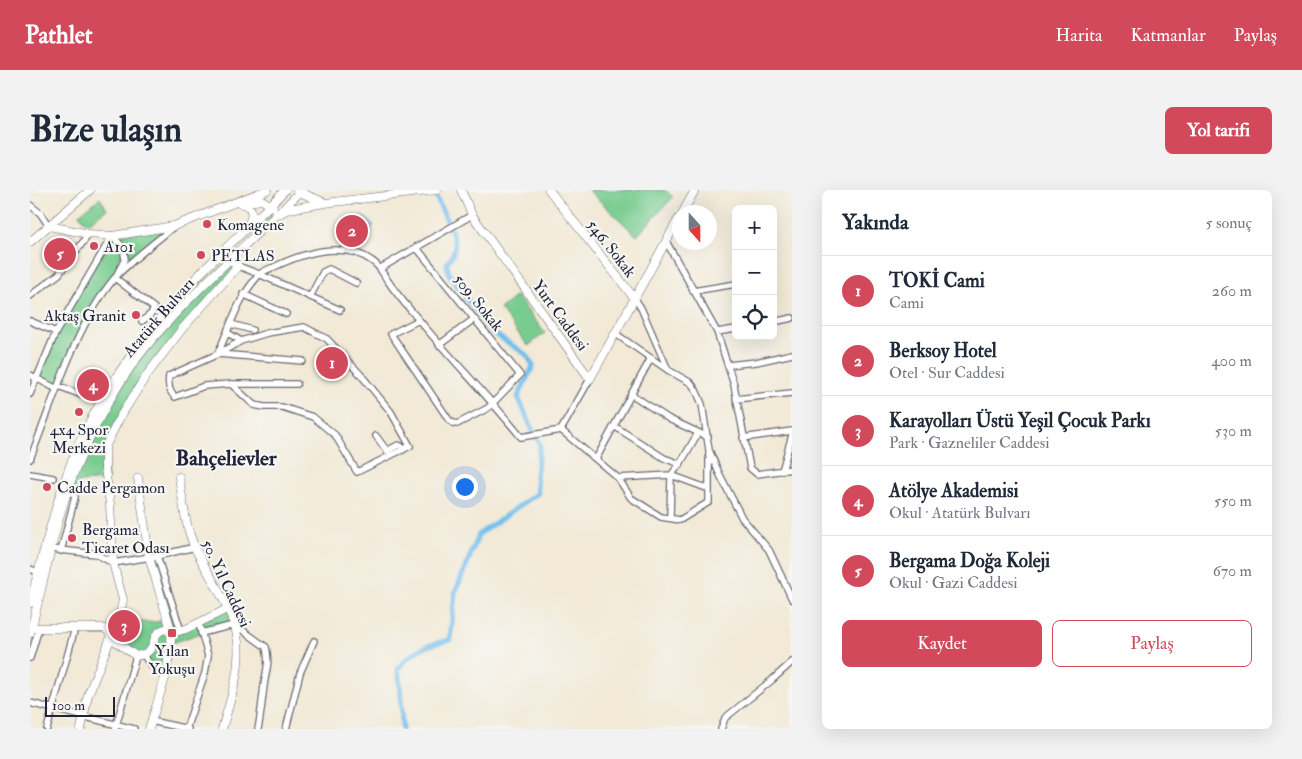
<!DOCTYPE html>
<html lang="tr">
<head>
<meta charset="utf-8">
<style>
  body { margin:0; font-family:"IM FELL Double Pica",serif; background:#f2f2f3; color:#1f2937 }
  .controls { position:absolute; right:15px; top:15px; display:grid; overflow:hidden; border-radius:8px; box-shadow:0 5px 20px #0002 }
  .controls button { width:45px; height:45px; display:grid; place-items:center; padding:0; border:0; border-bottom:1px solid #e0e1e3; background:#fff; color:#1f2937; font:25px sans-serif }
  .compass { position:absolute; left:642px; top:15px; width:45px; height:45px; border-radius:50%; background:#fff; box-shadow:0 5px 20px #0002; rotate:159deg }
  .scale { position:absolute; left:15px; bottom:12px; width:70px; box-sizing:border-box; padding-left:5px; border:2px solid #22223b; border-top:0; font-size:14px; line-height:18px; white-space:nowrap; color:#22223b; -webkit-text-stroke:4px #f6f6f2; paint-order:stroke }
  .you { position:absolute; left:434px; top:296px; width:18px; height:18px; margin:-12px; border:4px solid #fff; border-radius:50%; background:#1a73e8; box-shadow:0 0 0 8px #1a73e833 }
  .badge { display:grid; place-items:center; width:32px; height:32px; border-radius:50%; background:#d1495b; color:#fff; font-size:16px; font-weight:700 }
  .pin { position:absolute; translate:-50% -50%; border:2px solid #fff; box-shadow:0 1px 5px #0006 }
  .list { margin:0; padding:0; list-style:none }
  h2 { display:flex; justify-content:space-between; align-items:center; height:65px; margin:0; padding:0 20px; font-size:21px }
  h2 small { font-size:16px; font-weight:400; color:#747a83 }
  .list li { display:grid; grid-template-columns:32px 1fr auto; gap:15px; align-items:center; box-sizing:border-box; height:70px; padding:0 20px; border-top:1px solid #e0e1e3 }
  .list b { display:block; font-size:19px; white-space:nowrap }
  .list p { margin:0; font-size:16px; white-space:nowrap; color:#747a83 }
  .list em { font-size:16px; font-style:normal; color:#747a83 }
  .actions { display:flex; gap:10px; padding:15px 20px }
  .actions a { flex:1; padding:11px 0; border:1px solid #d1495b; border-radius:8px; text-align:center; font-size:18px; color:#d1495b }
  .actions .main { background:#d1495b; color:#fff }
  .icon { flex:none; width:28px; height:28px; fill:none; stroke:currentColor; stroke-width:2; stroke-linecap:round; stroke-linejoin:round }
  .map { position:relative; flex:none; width:762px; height:539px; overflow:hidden; border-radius:8px }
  header { display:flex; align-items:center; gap:30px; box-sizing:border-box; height:70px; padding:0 25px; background:#d1495b; color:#fff }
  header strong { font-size:24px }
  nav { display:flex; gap:28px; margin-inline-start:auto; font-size:18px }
  .intro { display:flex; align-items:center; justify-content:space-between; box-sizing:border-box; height:120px; padding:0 30px }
  h1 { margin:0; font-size:35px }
  .button { padding:12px 22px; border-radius:8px; background:#d1495b; color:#fff; font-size:18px; font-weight:700 }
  main { display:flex; gap:30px; padding:0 30px }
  aside { flex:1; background:#fff; border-radius:8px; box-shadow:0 5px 20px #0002 }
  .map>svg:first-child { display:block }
  .green { fill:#78cc8f; stroke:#4d7765 }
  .water { fill:#73bfed; stroke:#4a7094 }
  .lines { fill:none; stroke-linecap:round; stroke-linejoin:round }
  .canal { stroke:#73bfed; stroke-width:5 }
  .minor-casing { stroke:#6b6871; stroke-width:8 }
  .major-casing { stroke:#6b6871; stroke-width:9 }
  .minor { stroke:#fff; stroke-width:5.5 }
  .major { stroke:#fff; stroke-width:8 }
  .poi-dot { fill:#d1495b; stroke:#f6f6f2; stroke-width:2 }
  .labels { text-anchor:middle; stroke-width:4.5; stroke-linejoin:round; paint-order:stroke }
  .poi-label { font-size:16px; fill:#22223b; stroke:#f6f6f2; text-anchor:start }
  .street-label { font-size:16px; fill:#22223b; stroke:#f6f6f2 }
  .district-label { font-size:21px; font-weight:bold; fill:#22223b; stroke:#f6f6f2 }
</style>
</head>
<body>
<header>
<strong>Pathlet</strong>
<nav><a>Harita</a><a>Katmanlar</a><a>Paylaş</a></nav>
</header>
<div class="intro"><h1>Bize ulaşın</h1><a class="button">Yol tarifi</a></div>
<main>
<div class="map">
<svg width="762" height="539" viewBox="0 0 762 539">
  <rect width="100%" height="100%" fill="#f6f6f2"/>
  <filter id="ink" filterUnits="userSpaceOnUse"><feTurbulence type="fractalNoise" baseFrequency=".02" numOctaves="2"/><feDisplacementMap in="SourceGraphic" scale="10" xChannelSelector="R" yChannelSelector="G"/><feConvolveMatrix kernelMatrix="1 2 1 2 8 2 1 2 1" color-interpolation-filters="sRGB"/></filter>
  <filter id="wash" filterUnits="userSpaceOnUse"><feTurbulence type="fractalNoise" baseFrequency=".0096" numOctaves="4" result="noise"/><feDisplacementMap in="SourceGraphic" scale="20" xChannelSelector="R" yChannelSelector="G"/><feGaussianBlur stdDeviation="1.12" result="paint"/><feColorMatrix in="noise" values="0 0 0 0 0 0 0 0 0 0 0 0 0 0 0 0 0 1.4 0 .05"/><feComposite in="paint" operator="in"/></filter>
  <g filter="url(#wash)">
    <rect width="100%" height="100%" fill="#f2e9d6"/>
    <!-- green -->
    <path class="green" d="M558,0H635L643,7L607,46Z
      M70,8L77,19L57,34L49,24Z
      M239,21L243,25L180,83L136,130L133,129L171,89Z
      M144,36L85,88L62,119L27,199L6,188L26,142L82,46Z
      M200,69L208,76L116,186L75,257L78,290L50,292L46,299L40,296L59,251L105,172Z
      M486,106L515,143L498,156L470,119Z
      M127,366L151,440L197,419L204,436L171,443L142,453L136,485L127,481L114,465L106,466L81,448L89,427C108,432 119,435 138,429L119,367Z"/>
    <!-- water -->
    <path class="water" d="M331,25L344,35L339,42L325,32Z"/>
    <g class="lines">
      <!-- canal -->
      <path class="canal" d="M407,9L418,33
        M421,40C426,54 427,61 417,73L419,84L460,141L497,165L503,176L488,207L503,241
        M372,539L371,504L368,479C383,459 397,455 420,450L425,403L449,344L508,303L506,286L510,255L507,248"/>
    </g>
  </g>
  <g filter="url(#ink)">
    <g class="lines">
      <!-- minor casing -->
      <g class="minor-casing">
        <path id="minor" d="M0,15L10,23L19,36
          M637,53L687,142L704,195L720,278L727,284L762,279
          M208,76L229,84L310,120
          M351,78L442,25
          M663,101L706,94
          M213,104L256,124
          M0,106L29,84L59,44
          M280,107L293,82L299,79L326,93
          M605,109L611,118L638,180
          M389,130C422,170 458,206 491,247L531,240L588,288L601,308L631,327L650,330L679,312V260
          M0,131L26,142
          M743,132L762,128
          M201,134L222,140
          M687,142L706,139
          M198,143L211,151
          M586,144L638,180L661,193L666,200L672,214L679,260L689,283L712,328L739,360L762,409
          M409,155L444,129
          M188,163C200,137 208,108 228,86C232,81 239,79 244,77C273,63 313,50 342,71C350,76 352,83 358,91C367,105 378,117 389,130L361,144L419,230L423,233L427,234L458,218L490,185L386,57
          M188,164L273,171
          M698,175L726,172L762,164
          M0,185L27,199
          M201,194L224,215L234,217H252L283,227L305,245L327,282L380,256L361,222L331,185L297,149L274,137L237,143L211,151L188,164L139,186C138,193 139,202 145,207L174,196L201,194H267
          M29,196L49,204
          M0,204L26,142L82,46L93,57L95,69L85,88L124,118L121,124L112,131
          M601,204L639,229L678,247
          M706,209L762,203
          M584,236L634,268L650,274
          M531,240L560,189
          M346,246L357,261L368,255L371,256L373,260
          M713,248L762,241
          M0,269C23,212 45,137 83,90C98,72 125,53 143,37
          M566,269L621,168
          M752,281L762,245
          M0,284L23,288
          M588,288L641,285L679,299
          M640,328L641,285L650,274L668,243
          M21,359L66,364L83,373L127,366L165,357
          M31,361L45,307L39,299
          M127,366L151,441
          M0,379L8,382
          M204,434L236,457C240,475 236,479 234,496C232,510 231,525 228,539
          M171,443L200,436
          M114,465C118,473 124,480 132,484
          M0,468L9,438
          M0,513L104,539
          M121,531L158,539
          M17,539L45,438
          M85,539L106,466
          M156,539L175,483L178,466L169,434
          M256,539L270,483L284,451
          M691,539L695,528L742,490L762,472"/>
      </g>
      <!-- major casing -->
      <g class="major-casing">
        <path id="major" d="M431,0L442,25L560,189L649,28
          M519,0L605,109
          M267,1L293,12
          M217,12L232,10L243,17
          M212,14L217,15C224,21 222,28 218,35
          M653,22L665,0
          M251,23L259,19L295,13L407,0
          M19,36L59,44L82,46L144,36L237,0
          M0,52L60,0
          M149,287C153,311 155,336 165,358C179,387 205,421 208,452C211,482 200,511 192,539
          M108,288L119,367L142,443L136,485L119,539
          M0,413C18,348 32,279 66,220C94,171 129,126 169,85C197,56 227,29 255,0
          M1,438H72L78,440L81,448L106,466C131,463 117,444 135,439L142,443L156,439L197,419
          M0,443C15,389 24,334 44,283C63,237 88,190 120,152C167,97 221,51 272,0
          M51,539L58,505L89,427L93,410L83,373L80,314L75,279V257L90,227L116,186L152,139L208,76L200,69"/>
      </g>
      <!-- minor -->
      <use href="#minor" class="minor"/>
      <!-- major -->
      <use href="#major" class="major"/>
    </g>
  </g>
  <!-- markers -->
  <g class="poi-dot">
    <circle cx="177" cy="34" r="5"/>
    <circle cx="64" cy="56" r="5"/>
    <circle cx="171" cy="65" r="5"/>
    <circle cx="106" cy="125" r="5"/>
    <circle cx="49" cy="222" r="5"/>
    <circle cx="17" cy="297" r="5"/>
    <circle cx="42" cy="348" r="5"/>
    <rect x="137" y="438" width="10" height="10" rx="2.5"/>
  </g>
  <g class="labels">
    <!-- poi labels -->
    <g class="poi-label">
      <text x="187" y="40">Komagene</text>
      <text x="74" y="62">A101</text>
      <text x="181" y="71">PETLAS</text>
      <text x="96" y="131" text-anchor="end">Aktaş Granit</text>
      <text x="49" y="245" text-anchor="middle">4x4 Spor<tspan x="49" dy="18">Merkezi</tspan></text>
      <text x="27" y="303">Cadde Pergamon</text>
      <text x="52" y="345">Bergama<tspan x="52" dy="18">Ticaret Odası</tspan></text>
      <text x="142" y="466" text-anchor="middle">Yılan<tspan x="142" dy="18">Yokuşu</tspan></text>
    </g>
    <!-- street labels -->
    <g class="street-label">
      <text transform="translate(582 58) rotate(52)" y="6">546. Sokak</text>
      <text transform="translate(449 112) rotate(51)" y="6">509. Sokak</text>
      <text transform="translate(531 125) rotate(54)" y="6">Yurt Caddesi</text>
      <text transform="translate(128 127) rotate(-49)" y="6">Atatürk Bulvarı</text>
      <text transform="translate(197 393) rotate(65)" y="6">50. Yıl Caddesi</text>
    </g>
    <!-- district labels -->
    <g class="district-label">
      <text x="196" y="275">Bahçelievler</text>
    </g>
  </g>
</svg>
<div class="controls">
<button>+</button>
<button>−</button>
<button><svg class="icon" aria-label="locate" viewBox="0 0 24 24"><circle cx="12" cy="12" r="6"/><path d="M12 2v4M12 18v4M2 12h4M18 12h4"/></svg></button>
</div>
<svg class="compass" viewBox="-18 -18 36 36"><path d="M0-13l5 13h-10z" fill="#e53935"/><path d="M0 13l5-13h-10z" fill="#747a83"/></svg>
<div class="scale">100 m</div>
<div class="you"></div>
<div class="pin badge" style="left:302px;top:173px">1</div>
<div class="pin badge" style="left:322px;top:41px">2</div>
<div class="pin badge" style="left:94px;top:436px">3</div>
<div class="pin badge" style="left:63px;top:195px">4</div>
<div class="pin badge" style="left:30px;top:64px">5</div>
</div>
<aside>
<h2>Yakında<small>5 sonuç</small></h2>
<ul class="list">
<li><span class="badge">1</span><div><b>TOKİ Cami</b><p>Cami</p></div><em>260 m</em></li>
<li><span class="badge">2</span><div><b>Berksoy Hotel</b><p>Otel · Sur Caddesi</p></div><em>400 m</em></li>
<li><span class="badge">3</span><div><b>Karayolları Üstü Yeşil Çocuk Parkı</b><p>Park · Gazneliler Caddesi</p></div><em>530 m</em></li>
<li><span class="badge">4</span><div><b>Atölye Akademisi</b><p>Okul · Atatürk Bulvarı</p></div><em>550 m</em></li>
<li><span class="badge">5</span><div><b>Bergama Doğa Koleji</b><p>Okul · Gazi Caddesi</p></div><em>670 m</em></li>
</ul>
<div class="actions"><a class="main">Kaydet</a><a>Paylaş</a></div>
</aside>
</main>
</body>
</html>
